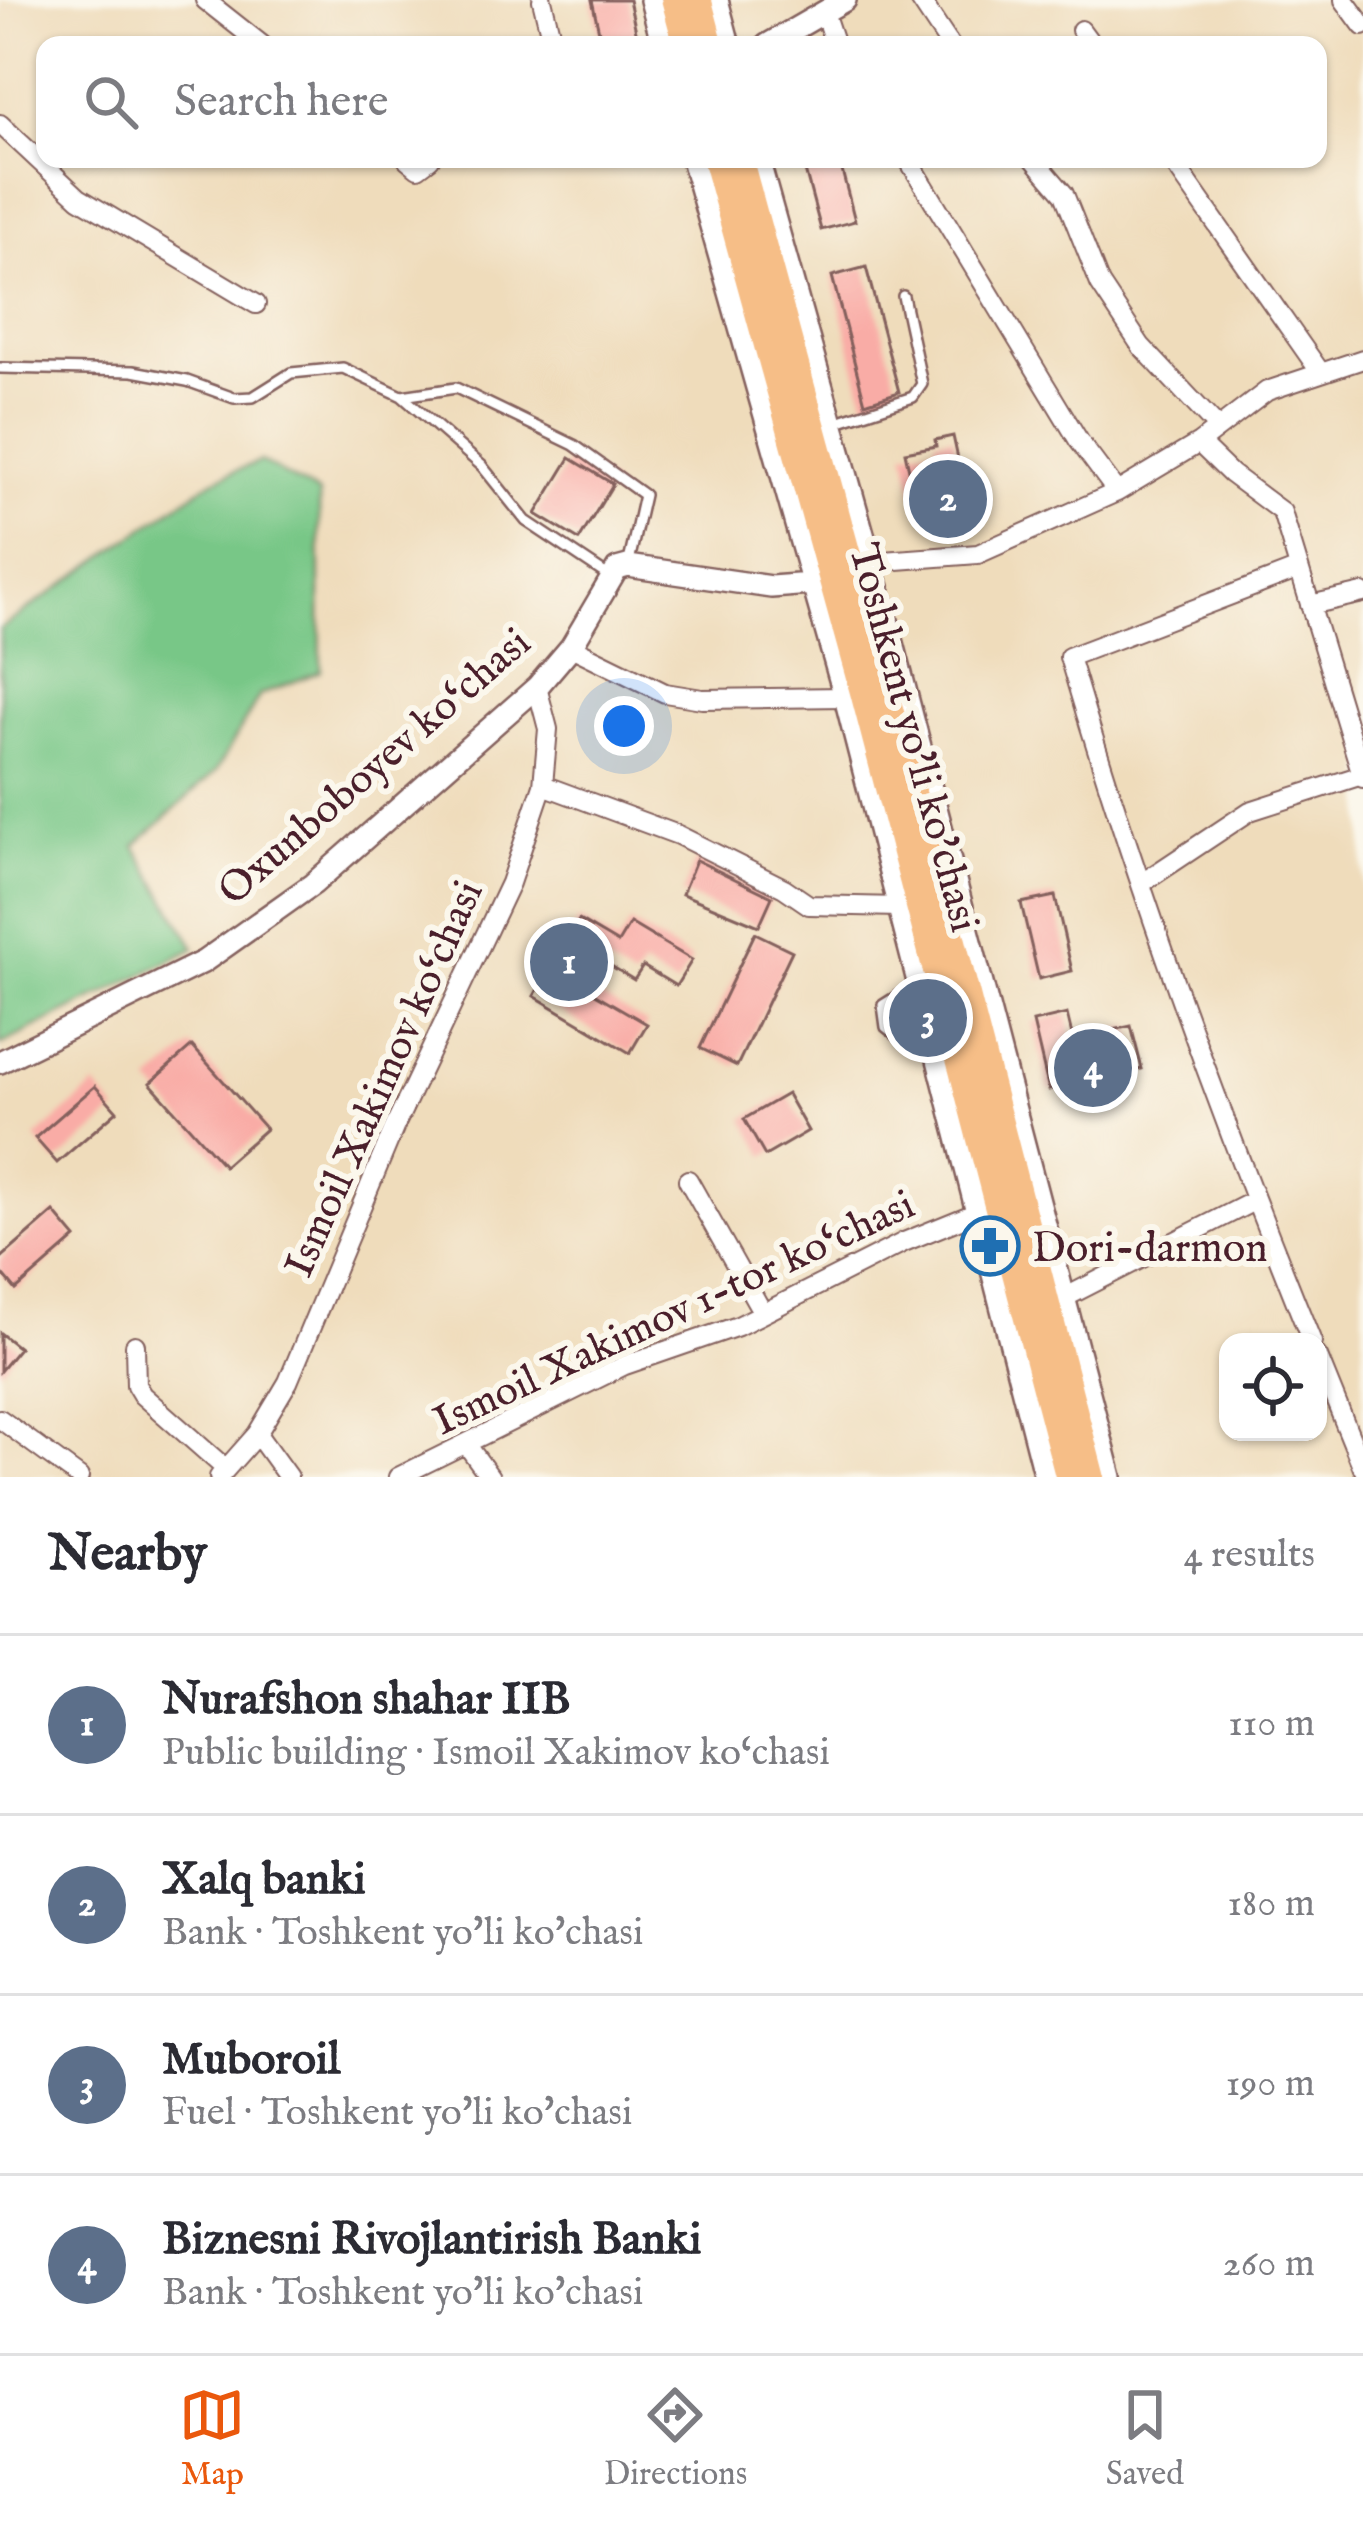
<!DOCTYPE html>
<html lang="en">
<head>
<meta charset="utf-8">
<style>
  body { margin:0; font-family:"IM FELL English",serif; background:#f2f2f3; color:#2b2b33 }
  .controls { position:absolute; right:36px; bottom:36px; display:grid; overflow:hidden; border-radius:24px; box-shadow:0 3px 9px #0004 }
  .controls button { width:108px; height:108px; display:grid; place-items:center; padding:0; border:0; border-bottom:3px solid #e1e1e2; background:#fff; color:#2b2b33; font:60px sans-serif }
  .you { position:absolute; left:624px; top:726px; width:42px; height:42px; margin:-30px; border:9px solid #fff; border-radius:50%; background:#1a73e8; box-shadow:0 0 0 18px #1a73e833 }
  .badge { display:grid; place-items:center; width:78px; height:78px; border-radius:50%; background:#ea580c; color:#fff; font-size:39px; font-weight:700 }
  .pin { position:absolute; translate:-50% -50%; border:6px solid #fff; box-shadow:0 3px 12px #0006 }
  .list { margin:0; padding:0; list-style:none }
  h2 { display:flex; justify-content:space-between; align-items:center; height:156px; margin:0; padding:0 48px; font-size:51px }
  h2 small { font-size:39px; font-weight:400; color:#7c7c81 }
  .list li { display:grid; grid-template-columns:78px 1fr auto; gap:36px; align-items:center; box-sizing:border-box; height:180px; padding:0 48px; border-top:3px solid #e1e1e2 }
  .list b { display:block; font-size:45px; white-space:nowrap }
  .list p { margin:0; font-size:39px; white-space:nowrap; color:#7c7c81 }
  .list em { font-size:39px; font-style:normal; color:#7c7c81 }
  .icon { flex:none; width:66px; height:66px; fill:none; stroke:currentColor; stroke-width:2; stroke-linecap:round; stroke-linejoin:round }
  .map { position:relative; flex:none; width:1363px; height:1477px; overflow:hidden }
  .search { position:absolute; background:#fff; box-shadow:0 3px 9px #0004; left:36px; right:36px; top:36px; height:132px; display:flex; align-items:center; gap:30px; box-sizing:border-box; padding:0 42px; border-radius:24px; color:#7c7c81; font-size:45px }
  .sheet { height:876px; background:#fff }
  nav { display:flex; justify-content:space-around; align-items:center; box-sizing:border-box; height:168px; border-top:3px solid #e1e1e2; background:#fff; font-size:33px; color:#7c7c81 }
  nav a { display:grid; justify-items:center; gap:6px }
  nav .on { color:#ea580c }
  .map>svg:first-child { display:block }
  .green { fill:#78c787; stroke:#617359; stroke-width:3 }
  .building { fill:#f9aca6 }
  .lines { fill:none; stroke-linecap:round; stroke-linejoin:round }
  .service-casing { stroke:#84615d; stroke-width:14 }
  .minor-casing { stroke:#84615d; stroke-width:22 }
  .tertiary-casing { stroke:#84615d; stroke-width:26 }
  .primary-casing { stroke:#84615d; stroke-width:32 }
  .service { stroke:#fff; stroke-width:9 }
  .minor { stroke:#fff; stroke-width:18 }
  .tertiary { stroke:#fff; stroke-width:21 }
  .primary { stroke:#f6be87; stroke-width:27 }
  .labels { text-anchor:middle; stroke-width:12; stroke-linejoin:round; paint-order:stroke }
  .street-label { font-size:42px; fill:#4a1f2b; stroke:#fbf7ec }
  .poi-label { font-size:42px; fill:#4a1f2b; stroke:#fbf7ec; text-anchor:start }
</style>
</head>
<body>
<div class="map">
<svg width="1363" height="1477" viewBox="0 0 1363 1477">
  <rect width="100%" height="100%" fill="#fbf7ec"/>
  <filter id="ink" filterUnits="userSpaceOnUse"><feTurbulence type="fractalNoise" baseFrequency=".00833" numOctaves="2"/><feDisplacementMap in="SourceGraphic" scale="24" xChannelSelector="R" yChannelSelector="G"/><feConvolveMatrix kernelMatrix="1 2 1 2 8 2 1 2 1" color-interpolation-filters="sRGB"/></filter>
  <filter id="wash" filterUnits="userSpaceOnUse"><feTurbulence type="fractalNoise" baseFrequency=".004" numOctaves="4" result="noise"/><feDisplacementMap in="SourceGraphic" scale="48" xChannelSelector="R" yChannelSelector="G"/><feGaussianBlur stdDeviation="2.7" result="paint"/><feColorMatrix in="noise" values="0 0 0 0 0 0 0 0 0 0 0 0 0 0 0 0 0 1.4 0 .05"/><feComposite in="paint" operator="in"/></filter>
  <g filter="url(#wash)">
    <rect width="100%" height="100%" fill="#efdcbb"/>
    <!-- green -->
    <path class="green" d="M260,461L319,494L321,671L260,695L216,771L135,846L195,948L0,1045V629L213,480Z"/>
    <g id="blocks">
      <!-- building -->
      <path class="building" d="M592,0H629L639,45H602Z
        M802,159H839L855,221L821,230Z
        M866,267L899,392L865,403L832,276Z
        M953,436L966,495L917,506L905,452L936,446L935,440Z
        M570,458L613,484L579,540L536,514Z
        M696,860L772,897L759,926L682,894Z
        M1055,896L1072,971L1039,979L1021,903Z
        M579,920L618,943L630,923L692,960L676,986L643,966L634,980L590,953L573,981L647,1024L630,1053L534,996Z
        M755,933L792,951L737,1066L700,1048Z
        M1067,1014L1073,1039L1131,1026L1142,1069L1049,1090L1033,1022Z
        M192,1046L266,1129L224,1166L150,1083Z
        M95,1086L117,1111L57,1163L35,1138Z
        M787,1094L808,1131L765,1156L744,1119Z
        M54,1212L76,1238L16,1290L0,1271V1259Z
        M0,1333L19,1348L0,1371Z"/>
    </g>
  </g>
  <g filter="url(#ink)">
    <use href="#blocks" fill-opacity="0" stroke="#84615d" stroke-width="3"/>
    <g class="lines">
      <!-- service casing -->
      <g class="service-casing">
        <path id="service" d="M0,368L133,371L187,381L234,398L253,397L291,373L343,368L402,396L482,466L526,521L610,577
          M402,396L456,388L574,445L644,495L628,566
          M831,424L913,397L922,384L903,296
          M915,985L883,1005L886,1027L900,1038L931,1036"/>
      </g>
      <!-- minor casing -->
      <g class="minor-casing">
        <path id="minor" d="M205,0L262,45
          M542,0L553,45
          M920,0L950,45
          M1344,0L1363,26
          M825,15L835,45
          M1081,30L1092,45
          M0,124L79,198L256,304
          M407,159L418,168L430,159
          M908,159L1079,441L1117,492
          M1034,159L1064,194L1100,284L1141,346L1218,428
          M1171,159L1321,373
          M1199,443L1231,474L1282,512L1363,778
          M870,562L978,554L1117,492L1199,443L1267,391L1363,359
          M1299,569L1069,657C1137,889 1221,1118 1312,1342
          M1310,605L1363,593
          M571,647L665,693L702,699L845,697
          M543,785L678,835L784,888L809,905L900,907
          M1142,883L1250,811L1362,775
          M688,1180L763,1313
          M1066,1297L1254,1201
          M135,1345L136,1385L142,1395L226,1469
          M1318,1357L1363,1468
          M0,1419L79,1477
          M257,1434L288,1477
          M467,1445L490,1477
          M219,1477L257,1434L288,1382L394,1128L510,883L543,785L548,729L537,687
          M398,1477L625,1365L738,1326L904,1242L980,1211"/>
      </g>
      <!-- tertiary casing -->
      <g class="tertiary-casing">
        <path id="tertiary" d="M651,0L663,45
          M717,0L729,45
          M767,45L845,0
          M692,159L845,697L1045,1477
          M758,159L883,605L1111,1477
          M0,1062L203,962L313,884L537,687L571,647L617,569L628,566L771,587L811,584"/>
      </g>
      <!-- primary casing -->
      <g class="primary-casing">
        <path id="primary" d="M675,0L687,45
          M698,0L710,45
          M716,159L864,694L1069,1477
          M739,159L941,897L1091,1477"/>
      </g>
      <!-- service -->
      <use href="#service" class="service"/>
      <!-- minor -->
      <use href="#minor" class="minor"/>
      <!-- tertiary -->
      <use href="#tertiary" class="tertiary"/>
      <!-- primary -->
      <use href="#primary" class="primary"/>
    </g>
  </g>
  <!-- icons -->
  <defs>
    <g id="pharmacy-ring" transform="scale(3)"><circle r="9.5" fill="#fbf7ec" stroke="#1f6fb2" stroke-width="1.5"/><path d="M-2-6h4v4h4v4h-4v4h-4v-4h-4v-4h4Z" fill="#1f6fb2"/></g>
  </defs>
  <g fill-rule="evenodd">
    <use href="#pharmacy-ring" x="990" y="1246"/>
  </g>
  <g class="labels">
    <!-- street labels -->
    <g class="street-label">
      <text transform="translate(916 737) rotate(75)" y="15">Toshkent yo'li ko'chasi</text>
      <text transform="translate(373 765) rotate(-41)" y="15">Oxunboboyev ko‘chasi</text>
      <text transform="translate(382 1078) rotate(-66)" y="15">Ismoil Xakimov ko‘chasi</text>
      <text transform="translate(673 1311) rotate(-25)" y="15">Ismoil Xakimov 1-tor ko‘chasi</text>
    </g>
    <!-- poi labels -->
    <g class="poi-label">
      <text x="1032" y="1261">Dori-darmon</text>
    </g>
  </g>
</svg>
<div class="controls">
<button><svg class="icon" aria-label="locate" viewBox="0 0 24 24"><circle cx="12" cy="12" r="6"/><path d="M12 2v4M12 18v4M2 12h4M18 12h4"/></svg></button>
</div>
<div class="you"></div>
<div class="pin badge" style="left:569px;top:962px;background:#5c6f8a">1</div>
<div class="pin badge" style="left:948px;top:499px;background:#5c6f8a">2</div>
<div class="pin badge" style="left:928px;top:1018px;background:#5c6f8a">3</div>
<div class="pin badge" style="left:1093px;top:1068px;background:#5c6f8a">4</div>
<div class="search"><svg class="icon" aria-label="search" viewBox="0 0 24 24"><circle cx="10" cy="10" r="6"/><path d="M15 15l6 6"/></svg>Search here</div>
</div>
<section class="sheet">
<h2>Nearby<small>4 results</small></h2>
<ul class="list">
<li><span class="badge" style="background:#5c6f8a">1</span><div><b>Nurafshon shahar IIB</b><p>Public building · Ismoil Xakimov ko‘chasi</p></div><em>110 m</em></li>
<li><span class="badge" style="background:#5c6f8a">2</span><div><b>Xalq banki</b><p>Bank · Toshkent yo'li ko'chasi</p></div><em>180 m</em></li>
<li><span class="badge" style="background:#5c6f8a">3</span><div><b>Muboroil</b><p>Fuel · Toshkent yo'li ko'chasi</p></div><em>190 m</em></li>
<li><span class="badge" style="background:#5c6f8a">4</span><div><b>Biznesni Rivojlantirish Banki</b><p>Bank · Toshkent yo'li ko'chasi</p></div><em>260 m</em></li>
</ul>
</section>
<nav>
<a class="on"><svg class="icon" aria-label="map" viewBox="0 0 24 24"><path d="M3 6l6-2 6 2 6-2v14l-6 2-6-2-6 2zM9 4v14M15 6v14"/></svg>Map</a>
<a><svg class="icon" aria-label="directions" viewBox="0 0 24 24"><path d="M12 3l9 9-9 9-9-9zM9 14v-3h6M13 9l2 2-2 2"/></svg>Directions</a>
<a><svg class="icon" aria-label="saved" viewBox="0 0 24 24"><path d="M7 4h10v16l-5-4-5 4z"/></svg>Saved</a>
</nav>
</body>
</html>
